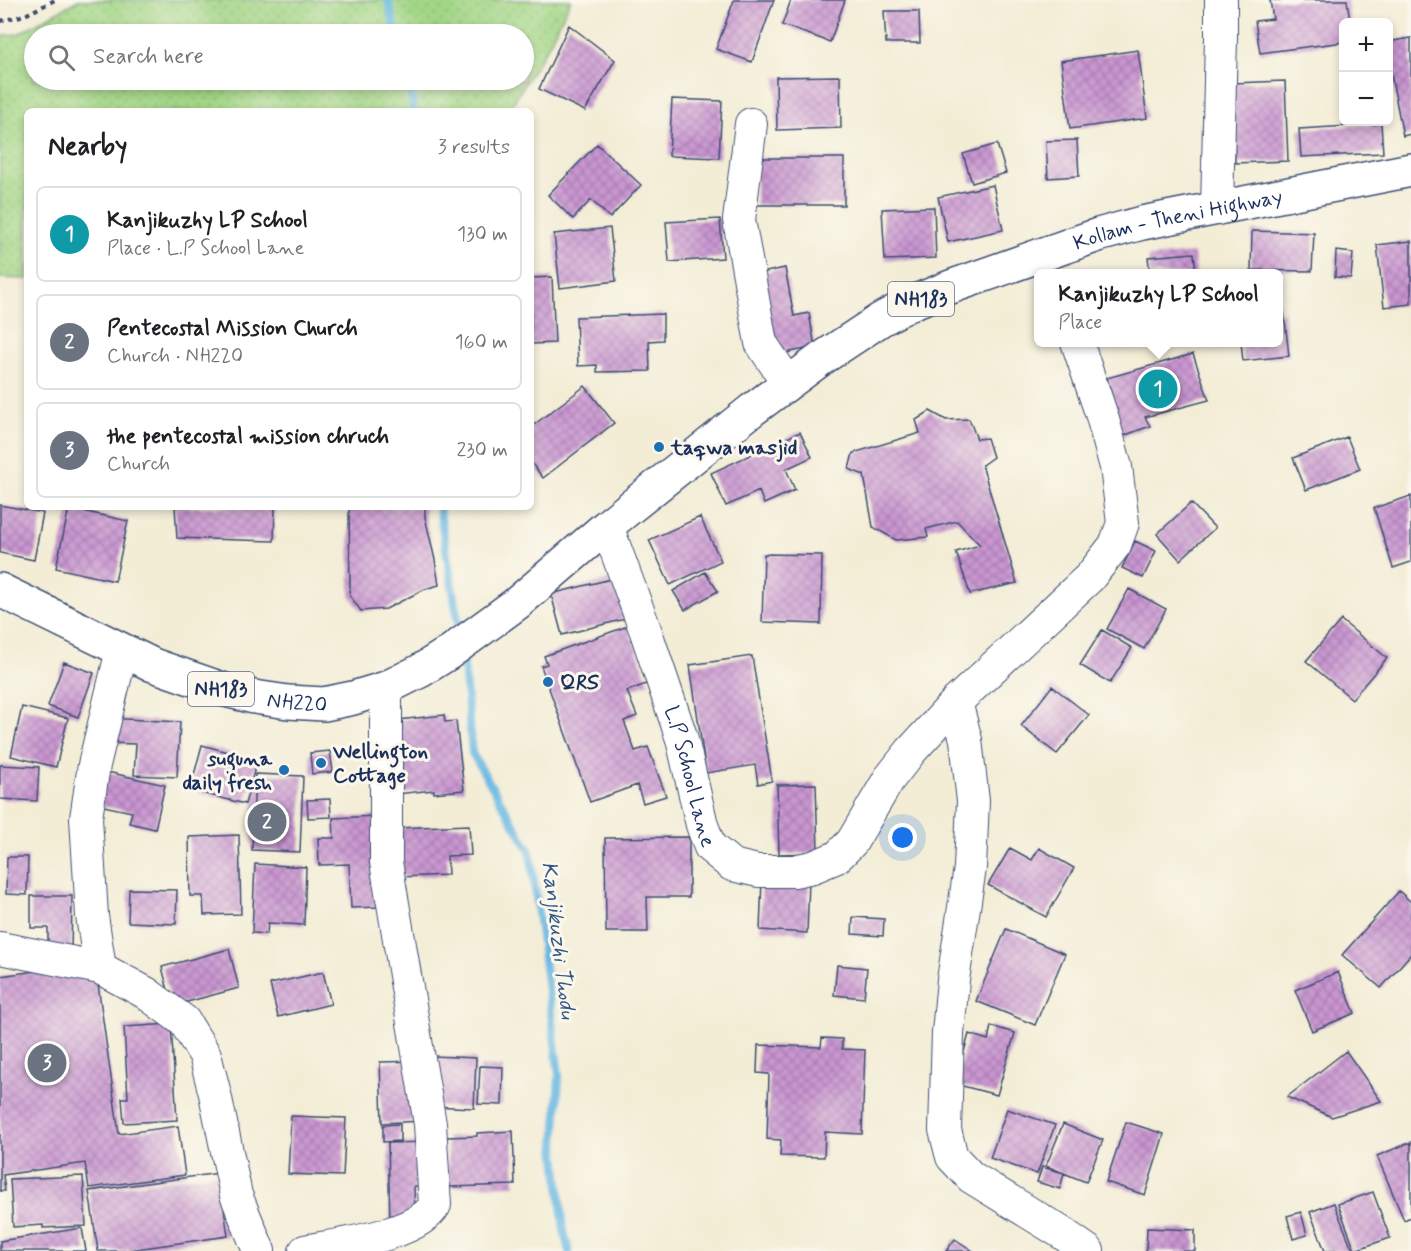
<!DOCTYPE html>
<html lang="en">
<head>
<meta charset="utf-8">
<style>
  body { margin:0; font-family:Mynerve,sans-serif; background:#f6f6f6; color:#202124 }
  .controls { position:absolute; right:18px; top:18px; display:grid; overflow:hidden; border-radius:9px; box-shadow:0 3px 9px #0003 }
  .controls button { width:54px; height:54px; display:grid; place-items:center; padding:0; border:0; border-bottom:2px solid #e0e0e0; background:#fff; color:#202124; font:30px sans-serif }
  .you { position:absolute; left:903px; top:838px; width:21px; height:21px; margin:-15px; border:4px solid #fff; border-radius:50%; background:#1a73e8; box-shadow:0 0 0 9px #1a73e833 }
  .badge { display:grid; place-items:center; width:39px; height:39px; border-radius:50%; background:#1f6fb2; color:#fff; font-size:20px; font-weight:700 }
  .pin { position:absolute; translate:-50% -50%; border:3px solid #fff; box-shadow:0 2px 6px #0006 }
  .popup { position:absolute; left:1034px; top:269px; width:249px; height:78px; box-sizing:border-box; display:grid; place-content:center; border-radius:9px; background:#fff; filter:drop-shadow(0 2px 4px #0005); font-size:20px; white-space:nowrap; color:#757577 }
  .popup b { font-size:22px; color:#202124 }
  .popup::after { content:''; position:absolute; left:50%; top:100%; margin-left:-12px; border:12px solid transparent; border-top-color:#fff }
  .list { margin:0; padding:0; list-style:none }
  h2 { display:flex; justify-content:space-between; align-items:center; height:78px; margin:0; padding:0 24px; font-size:26px }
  h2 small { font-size:20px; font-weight:400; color:#757577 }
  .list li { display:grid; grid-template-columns:39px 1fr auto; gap:18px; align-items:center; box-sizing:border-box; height:96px; margin:0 12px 12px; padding:0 12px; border:2px solid #e0e0e0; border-radius:9px }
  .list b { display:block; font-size:22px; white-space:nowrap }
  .list p { margin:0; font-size:20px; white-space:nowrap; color:#757577 }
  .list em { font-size:20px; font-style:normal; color:#757577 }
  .icon { flex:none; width:33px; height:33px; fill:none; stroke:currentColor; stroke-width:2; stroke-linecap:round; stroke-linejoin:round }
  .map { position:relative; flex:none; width:1411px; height:1251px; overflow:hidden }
  .search { position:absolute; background:#fff; box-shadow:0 3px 9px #0003; left:24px; top:24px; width:510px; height:66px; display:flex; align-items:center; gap:15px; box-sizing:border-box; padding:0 21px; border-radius:33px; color:#757577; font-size:22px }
  .panel { position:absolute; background:#fff; box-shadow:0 3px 9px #0003; left:24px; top:108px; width:510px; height:402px; border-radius:9px }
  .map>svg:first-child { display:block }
  .grass { fill:url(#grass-dots); stroke:#5f8272; stroke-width:1.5; fill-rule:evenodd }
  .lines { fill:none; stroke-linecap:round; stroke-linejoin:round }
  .stream { stroke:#67b8e2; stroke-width:8 }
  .building { fill:url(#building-cross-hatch) }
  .minor-casing { stroke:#3b4c70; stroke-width:34 }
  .highway-casing { stroke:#3b4c70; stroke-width:36 }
  .path { stroke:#3b4c70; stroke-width:4; stroke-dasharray:4.5 4.5; stroke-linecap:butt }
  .minor { stroke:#fff; stroke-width:32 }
  .highway { stroke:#fff; stroke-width:33 }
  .poi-dot { fill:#1f6fb2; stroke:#fbf7ec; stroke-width:2 }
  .labels { text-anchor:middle; stroke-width:6; stroke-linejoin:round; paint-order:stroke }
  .shield { fill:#fbf7ec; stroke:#5e6b89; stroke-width:1.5 }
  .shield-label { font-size:20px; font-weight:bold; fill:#1b2f5e }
  .street-label { font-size:21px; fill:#1b2f5e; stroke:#fbf7ec }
  .poi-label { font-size:21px; font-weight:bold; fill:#1b2f5e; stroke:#fbf7ec; text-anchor:start }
  .water-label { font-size:22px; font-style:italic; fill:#325886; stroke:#fbf7ec }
</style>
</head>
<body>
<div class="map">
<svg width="1411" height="1251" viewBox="0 0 1411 1251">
  <defs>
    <pattern id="grass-dots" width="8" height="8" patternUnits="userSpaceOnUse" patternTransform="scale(1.5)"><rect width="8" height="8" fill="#a3d686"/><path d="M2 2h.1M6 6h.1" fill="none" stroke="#8cb876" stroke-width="1.8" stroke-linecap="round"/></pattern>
    <pattern id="building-cross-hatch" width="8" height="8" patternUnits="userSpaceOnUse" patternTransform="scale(1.5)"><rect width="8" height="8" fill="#ca96d1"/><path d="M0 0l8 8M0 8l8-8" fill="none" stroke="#a37bad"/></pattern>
  </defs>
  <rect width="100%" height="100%" fill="#fbf7ec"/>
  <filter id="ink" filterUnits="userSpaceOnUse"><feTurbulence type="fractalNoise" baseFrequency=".0167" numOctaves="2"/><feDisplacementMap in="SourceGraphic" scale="12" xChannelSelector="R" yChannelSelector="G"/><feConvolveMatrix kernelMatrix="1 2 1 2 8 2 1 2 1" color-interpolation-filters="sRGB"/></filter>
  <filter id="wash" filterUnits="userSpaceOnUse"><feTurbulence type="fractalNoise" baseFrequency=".008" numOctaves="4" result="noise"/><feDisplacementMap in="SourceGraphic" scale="24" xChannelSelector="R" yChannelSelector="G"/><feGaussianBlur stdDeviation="1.35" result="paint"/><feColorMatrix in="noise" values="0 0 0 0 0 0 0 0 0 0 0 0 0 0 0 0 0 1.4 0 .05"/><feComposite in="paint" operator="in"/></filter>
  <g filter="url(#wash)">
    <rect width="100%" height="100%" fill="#f3edd6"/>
    <!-- grass -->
    <path class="grass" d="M78,0H571L548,46L508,111H27V279L0,278V36L18,34ZM34,34H524V80H34Z"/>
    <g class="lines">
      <!-- stream -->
      <path class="stream" d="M388,0L396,34
        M407,80L412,99L413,111
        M439,507L460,633
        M463,653L472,753L530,851L559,1075L555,1147L564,1231L569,1251"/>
    </g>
    <g id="blocks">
      <!-- building -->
      <path class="building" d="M734,0H774L752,62L716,49Z
        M791,0H845L830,42L782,25Z
        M1270,0H1347L1350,22H1344V42L1260,53L1255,21L1273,19Z
        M884,11H919L920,43H886Z
        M569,25L615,60L585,111L539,89Z
        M1411,38V134L1403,136L1388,59V42Z
        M1138,50L1147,118L1070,129L1061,61Z
        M840,76L841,128L777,130L776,77Z
        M1285,81L1288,161L1235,163L1233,83Z
        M672,99L722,101L719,158L669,156Z
        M1381,124L1383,153L1301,157L1299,129Z
        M1077,140L1079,176L1048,178L1046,141Z
        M597,144L641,185L610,218L591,200L573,219L548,195Z
        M997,144L1006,173L972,183L963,154Z
        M756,158H844V205H756Z
        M993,185L1003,230L948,242L938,197Z
        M934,207L936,258L885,260L882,209Z
        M720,219L723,258L669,262L666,222Z
        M610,228L616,281L560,288L554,234Z
        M1252,231L1314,233L1312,271L1251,270Z
        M1411,241V304L1384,307L1377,245Z
        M1336,251L1353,253L1351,278L1335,277Z
        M1194,253L1196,274H1150L1148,257Z
        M785,268L794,316L809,313L815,347L776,355L761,273Z
        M552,277L555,343L531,344V278Z
        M1278,312H1284L1289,356L1243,361L1241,342H1278Z
        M663,314V340L649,341L650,371L597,372V365L578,366L576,317Z
        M1193,354L1209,400L1145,417L1150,426L1123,436L1107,378Z
        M585,386L614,423L543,478L531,462V427Z
        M930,411L946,420L969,419L977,439L987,438L993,457L982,465L1017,583L970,594L956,552L980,545L957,521L926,529L928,537L896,540L873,527L864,475L849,469L853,453L920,433L916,420Z
        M800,432L812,457L786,469L795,490L764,504L759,491L726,506L711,473Z
        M1347,437L1360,469L1306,490L1293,458Z
        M1411,496V562L1393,568L1374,508Z
        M1191,503L1215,528L1180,560L1157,534Z
        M0,505L43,513L34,560L0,553Z
        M175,507H275L274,541L177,538Z
        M349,507H425V517L435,560L439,585L425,589L386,609L361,611L350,596Z
        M69,508L128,521L115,581L56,568Z
        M700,517L721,561L670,585L649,540Z
        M1135,541L1156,551L1143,578L1122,568Z
        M764,554L822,555L821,624L762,622Z
        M705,572L718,591L685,610L673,591Z
        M623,576L633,617L562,635L551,594Z
        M1129,589L1166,609L1144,649L1107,629Z
        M1341,620L1387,658L1352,699L1306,661Z
        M628,626L649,683L627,691L637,716L624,721L635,751L648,747L666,796L643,803L637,785L590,802L541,666L547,664L544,656Z
        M1102,630L1132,648L1110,683L1080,665Z
        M752,656L772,781L758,784L755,765L706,773L690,665Z
        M64,662L94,673L78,717L48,706Z
        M1052,686L1089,715L1057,754L1021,726Z
        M22,707L68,718L56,767L11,756Z
        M444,715L445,722L456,721L464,790L434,793V790L396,794L379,722Z
        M107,718L180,722L177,777L134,775L136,744L106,743Z
        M202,745L257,760L245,804L190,790Z
        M330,751L333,772L312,774L310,753Z
        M0,765L39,767L37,801L0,799Z
        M103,771L165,785L155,829L129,823L132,812L94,804Z
        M255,774L303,776L300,852L252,850Z
        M816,784L818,853L779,854L777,785Z
        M330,799L331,817L308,818L307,800Z
        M376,816L379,907L351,908L349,864L319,865L318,838H334L333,818Z
        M469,825L471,855L447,856L448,875L399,877L397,828Z
        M239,835L241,914L204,915L203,896H190L189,837Z
        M689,837V897H647L648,932H606L605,838Z
        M1010,848L1032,860L1039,848L1074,868L1046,917L988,885Z
        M7,857H28L27,895L6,894Z
        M255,864L306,867L304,925L268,923L267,934L252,933Z
        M762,880L809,881L807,933L760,930Z
        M129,889L177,890L176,924L128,922Z
        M1399,891L1411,902V954L1381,988L1342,955Z
        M31,896H72L71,955L48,954V928H31Z
        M853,917L884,919L883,936L852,934Z
        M1006,929L1065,954L1035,1025L976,1001Z
        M229,949L239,988L172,1006L162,967Z
        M95,963L119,1134L178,1126L185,1175L89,1188L85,1163L3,1175L5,1191H0V976Z
        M837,965L867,968L864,998L834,995Z
        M323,972L331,1004L278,1017L270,984Z
        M1338,972L1355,1013L1312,1031L1295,990Z
        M171,1024L177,1120L124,1123L122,1098H128L124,1027Z
        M991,1026L1015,1033L997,1095L955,1084L969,1034L988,1040Z
        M822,1038L842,1039V1049L865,1050L862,1134L825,1132L824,1157L780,1156L781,1140L767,1139L769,1074L757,1073L758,1045L821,1047Z
        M1346,1051L1381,1101L1332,1117L1287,1097Z
        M433,1056L476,1058L474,1108L431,1106Z
        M422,1061L424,1121L382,1123L380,1062Z
        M480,1066L503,1067L502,1105L478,1104Z
        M1007,1109L1055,1125L1037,1174L990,1158Z
        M291,1116L346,1118L343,1176L288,1174Z
        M1126,1122L1164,1134L1145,1195L1106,1182Z
        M400,1124V1141L383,1142V1125Z
        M1063,1124L1103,1140L1086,1182L1046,1166Z
        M513,1131L515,1185L448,1187L447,1137L477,1136V1133Z
        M430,1142L431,1186H414L415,1221L390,1222L388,1143Z
        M1411,1142V1217L1404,1220L1377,1156Z
        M1042,1167L1064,1173L1060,1189L1037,1182Z
        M219,1173L228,1236L122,1251H98L89,1191Z
        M83,1176L86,1226L43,1228V1225L13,1227L10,1179Z
        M1373,1192L1390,1238L1355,1250L1338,1204Z
        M1334,1203L1353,1251H1325L1310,1212Z
        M1301,1212L1307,1235L1293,1239L1287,1216Z
        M82,1228L86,1251H0V1241Z
        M1147,1228L1195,1230V1251H1146Z
        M955,1239L973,1251H946Z"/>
    </g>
  </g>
  <g filter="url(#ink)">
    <use href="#blocks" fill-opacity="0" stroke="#3b4c70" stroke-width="1.5"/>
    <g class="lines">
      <!-- minor casing -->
      <g class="minor-casing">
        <g id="minor">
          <path d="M751,124L739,220L761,343L788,383"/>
          <path d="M1217,209L1221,37V0"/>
          <path id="s1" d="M607,526L646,632L682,739L702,825L710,847L732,865L758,871H794L813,867L837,857L852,842L889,779L911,751L956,702L1090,577L1115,545L1123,523L1116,467L1102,416L1077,342"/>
          <path d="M122,650L94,765L86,818L92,916L100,968L146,993L184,1021L205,1055L215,1094L236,1195L259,1251"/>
          <path d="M956,702L966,740L973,801L970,868L953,980L948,1033L945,1130L952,1157L971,1177L1062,1233L1088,1251"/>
          <path d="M0,948L100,968"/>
          <path d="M305,1251C339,1244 417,1236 435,1205L430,1124L386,862V688"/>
        </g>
      </g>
      <!-- highway casing -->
      <g class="highway-casing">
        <g id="highway">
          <path id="s2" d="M0,590L153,665L225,690L254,697L288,702L324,704L353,698L386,688L420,671L450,652L516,604L607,526L752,410L821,359L880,320L911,303L953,286L1098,235L1142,223L1411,170"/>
        </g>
      </g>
      <!-- path -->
      <path class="path" d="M0,21L25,15L55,0"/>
      <!-- minor -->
      <use href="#minor" class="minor"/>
      <!-- highway -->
      <use href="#highway" class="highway"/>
    </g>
  </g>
  <!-- markers -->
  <g class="poi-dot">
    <circle cx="659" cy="447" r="6"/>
    <circle cx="548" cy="682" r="6"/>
    <circle cx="321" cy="763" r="6"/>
    <circle cx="284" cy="770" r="6"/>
  </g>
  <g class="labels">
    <!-- shield labels -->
    <g class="shield">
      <rect x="888" y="282" width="66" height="34" rx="4.5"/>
      <rect x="188" y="672" width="66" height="34" rx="4.5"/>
    </g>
    <g class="shield-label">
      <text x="921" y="306">NH183</text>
      <text x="221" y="696">NH183</text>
    </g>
    <!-- street labels -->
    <g class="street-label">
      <text dy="7" stroke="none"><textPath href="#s2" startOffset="1344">Kollam - Theni Highway</textPath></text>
      <text dy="7" stroke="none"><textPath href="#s2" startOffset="320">NH220</textPath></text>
      <text dy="7" stroke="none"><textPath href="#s1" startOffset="264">L.P School Lane</textPath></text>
    </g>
    <!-- poi labels -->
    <g class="poi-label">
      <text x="671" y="454">taqwa masjid</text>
      <text x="560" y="689">QRS</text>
      <text x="333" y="758">Wellington<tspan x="333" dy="24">Cottage</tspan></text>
      <text x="272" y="765" text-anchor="end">suguna<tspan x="272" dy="24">daily fresh</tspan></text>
    </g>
    <!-- water labels -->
    <g class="water-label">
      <text transform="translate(560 940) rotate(83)" y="8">Kanjikuzhi Thodu</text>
    </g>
  </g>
</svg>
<div class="controls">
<button>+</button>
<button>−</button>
</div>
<div class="you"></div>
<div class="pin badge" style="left:1158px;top:389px;background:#0f9aa8">1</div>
<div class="popup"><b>Kanjikuzhy LP School</b>Place</div>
<div class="pin badge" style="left:267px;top:822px;background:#6b7280">2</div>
<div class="pin badge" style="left:47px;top:1063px;background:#6b7280">3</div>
<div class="search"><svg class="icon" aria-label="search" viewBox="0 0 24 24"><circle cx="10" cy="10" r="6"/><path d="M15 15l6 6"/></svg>Search here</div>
<section class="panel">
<h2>Nearby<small>3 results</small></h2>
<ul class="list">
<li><span class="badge" style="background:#0f9aa8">1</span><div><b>Kanjikuzhy LP School</b><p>Place · L.P School Lane</p></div><em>130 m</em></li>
<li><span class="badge" style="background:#6b7280">2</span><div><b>Pentecostal Mission Church</b><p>Church · NH220</p></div><em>160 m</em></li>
<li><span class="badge" style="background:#6b7280">3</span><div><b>the pentecostal mission chruch</b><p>Church</p></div><em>230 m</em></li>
</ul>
</section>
</div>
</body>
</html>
